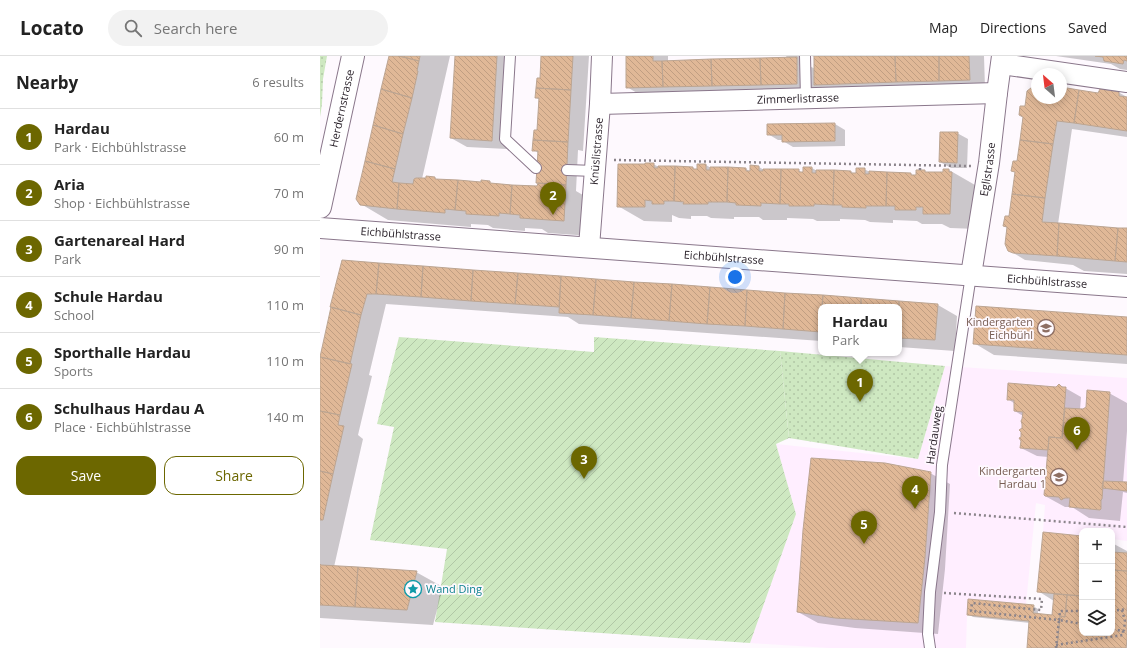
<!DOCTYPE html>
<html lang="en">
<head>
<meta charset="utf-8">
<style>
  body { margin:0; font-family:"Open Sans",sans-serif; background:#f2f2f2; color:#222 }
  .controls { position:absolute; right:12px; bottom:12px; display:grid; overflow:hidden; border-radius:8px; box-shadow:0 2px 10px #0003 }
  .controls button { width:36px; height:36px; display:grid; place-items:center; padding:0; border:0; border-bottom:1px solid #e0e0e0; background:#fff; color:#222; font:20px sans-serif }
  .compass { position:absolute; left:711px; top:12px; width:36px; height:36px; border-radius:50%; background:#fff; box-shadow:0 2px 10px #0003; rotate:332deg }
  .you { position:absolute; left:415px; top:221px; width:14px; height:14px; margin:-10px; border:3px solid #fff; border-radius:50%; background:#1a73e8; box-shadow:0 0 0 6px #1a73e833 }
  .badge { display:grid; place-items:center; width:26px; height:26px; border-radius:50%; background:#6c6700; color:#fff; font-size:13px; font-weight:700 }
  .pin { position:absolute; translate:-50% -33px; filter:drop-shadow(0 1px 2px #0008) }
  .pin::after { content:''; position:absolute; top:21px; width:14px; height:12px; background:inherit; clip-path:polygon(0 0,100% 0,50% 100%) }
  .popup { position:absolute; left:498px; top:248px; width:84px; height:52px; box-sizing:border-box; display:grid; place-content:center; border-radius:8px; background:#fff; filter:drop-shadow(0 1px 3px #0005); font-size:13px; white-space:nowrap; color:#767676 }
  .popup b { font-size:15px; color:#222 }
  .popup::after { content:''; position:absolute; left:50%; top:100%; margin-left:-8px; border:8px solid transparent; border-top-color:#fff }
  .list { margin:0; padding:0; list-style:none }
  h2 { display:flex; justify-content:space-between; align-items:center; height:52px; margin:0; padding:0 16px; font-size:17px }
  h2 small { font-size:13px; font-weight:400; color:#767676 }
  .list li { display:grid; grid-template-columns:26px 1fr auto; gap:12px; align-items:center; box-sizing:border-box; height:56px; padding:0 16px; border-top:1px solid #e0e0e0 }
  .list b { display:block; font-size:15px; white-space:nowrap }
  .list p { margin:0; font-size:13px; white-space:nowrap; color:#767676 }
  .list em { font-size:13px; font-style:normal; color:#767676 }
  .actions { display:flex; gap:8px; padding:12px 16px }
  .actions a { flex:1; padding:9px 0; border:1px solid #6c6700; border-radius:12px; text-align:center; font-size:14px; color:#6c6700 }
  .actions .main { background:#6c6700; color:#fff }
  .icon { flex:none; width:22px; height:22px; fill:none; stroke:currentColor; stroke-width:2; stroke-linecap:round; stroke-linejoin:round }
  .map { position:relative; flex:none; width:807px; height:592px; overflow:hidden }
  header { display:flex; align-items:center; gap:24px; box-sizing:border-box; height:56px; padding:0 20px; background:#fff; border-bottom:1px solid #e0e0e0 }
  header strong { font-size:19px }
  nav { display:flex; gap:22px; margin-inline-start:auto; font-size:14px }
  .search { width:280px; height:36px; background:#f2f2f2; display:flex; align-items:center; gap:10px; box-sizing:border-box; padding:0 14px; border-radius:22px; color:#767676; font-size:15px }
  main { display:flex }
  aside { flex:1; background:#fff }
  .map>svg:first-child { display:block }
  .built { fill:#fef }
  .park { fill:url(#park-dots) }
  .garden { fill:url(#garden-furrows) }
  .shadow { fill:#0003 }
  .building { fill:url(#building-back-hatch); stroke:#bca592 }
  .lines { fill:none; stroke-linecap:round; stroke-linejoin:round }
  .service-casing { stroke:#8a778b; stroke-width:12 }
  .minor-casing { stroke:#8a778b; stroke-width:22 }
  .tertiary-casing { stroke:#8a778b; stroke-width:24 }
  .path { stroke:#8b848b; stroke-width:2.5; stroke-dasharray:2 3; stroke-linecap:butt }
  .service { stroke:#fff; stroke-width:10 }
  .minor { stroke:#fff; stroke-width:20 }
  .tertiary { stroke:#fff; stroke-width:22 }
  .labels { text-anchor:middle; stroke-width:3.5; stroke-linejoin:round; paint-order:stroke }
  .street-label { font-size:11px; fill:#2b232b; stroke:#fef9fe }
  .education-label { font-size:11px; fill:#785e54; stroke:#fef9fe; text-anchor:end }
  .culture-label { font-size:11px; fill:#0d838f; stroke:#fef9fe; text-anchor:start }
</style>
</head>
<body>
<header>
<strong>Locato</strong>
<div class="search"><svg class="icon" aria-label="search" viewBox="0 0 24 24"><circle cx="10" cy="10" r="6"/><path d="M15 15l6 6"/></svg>Search here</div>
<nav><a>Map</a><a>Directions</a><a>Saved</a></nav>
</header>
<main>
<aside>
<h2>Nearby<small>6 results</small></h2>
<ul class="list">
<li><span class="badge">1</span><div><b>Hardau</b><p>Park · Eichbühlstrasse</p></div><em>60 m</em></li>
<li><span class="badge">2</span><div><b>Aria</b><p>Shop · Eichbühlstrasse</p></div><em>70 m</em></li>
<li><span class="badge">3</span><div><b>Gartenareal Hard</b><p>Park</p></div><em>90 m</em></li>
<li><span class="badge">4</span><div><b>Schule Hardau</b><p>School</p></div><em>110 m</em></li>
<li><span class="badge">5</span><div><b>Sporthalle Hardau</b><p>Sports</p></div><em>110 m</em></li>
<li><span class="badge">6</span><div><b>Schulhaus Hardau A</b><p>Place · Eichbühlstrasse</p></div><em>140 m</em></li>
</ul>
<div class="actions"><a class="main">Save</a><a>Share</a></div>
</aside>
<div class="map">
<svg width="807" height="592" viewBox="0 0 807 592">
  <defs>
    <pattern id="park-dots" width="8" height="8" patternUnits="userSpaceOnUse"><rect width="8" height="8" fill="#cee8c1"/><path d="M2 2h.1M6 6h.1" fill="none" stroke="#b1c7a6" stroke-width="1.8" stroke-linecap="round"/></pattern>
    <pattern id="garden-furrows" width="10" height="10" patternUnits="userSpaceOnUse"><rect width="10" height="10" fill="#cee8c1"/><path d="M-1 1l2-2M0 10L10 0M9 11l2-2" fill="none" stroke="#b1c7a6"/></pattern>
    <pattern id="building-back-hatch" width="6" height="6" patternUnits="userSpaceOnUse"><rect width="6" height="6" fill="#e0b897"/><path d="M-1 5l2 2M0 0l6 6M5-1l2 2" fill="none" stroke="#c09e82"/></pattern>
  </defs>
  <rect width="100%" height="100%" fill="#fef9fe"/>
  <!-- built -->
  <path class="built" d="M625,310L807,322V485L792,483V475H762V480L723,476L725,449L716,447L706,548L648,543L647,559L646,592H509L430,587L476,458L456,388L598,403Z"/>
  <!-- park -->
  <path class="park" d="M0,0H7L3,23L2,48L0,61Z
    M460,295L625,310L598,403L469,382Z"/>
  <!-- garden -->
  <path class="garden" d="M79,281L274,296V281L460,295L469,382L456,388L476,458L430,587L115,566L127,493L50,484L74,371L57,368Z"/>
  <!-- shadow -->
  <path class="shadow" d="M70,0H130L102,123L115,122L118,124L161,127L169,126L173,128L218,131V97L214,94L218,75L220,44L216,42L221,23L222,0H269L263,95L258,94L256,135L273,145L271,180L228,177L222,173L205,172V175L173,172L168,169L151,168V171L68,164L41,148Z
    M136,0H193L187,93L147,91L131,82Z
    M307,0H348V5L467,2L466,0H481V5L495,13V1L492,0H664L665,32L322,40L307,31Z
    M736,0H807V14L800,13L791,8Z
    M717,29V42H741V32L779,38L798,36L807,41V81L752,73L738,168L807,173V218L764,215L753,209L705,204L690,195L688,172L684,170L690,161L708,35Z
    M515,68L525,74V90L473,91L463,85V84H458L448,78Z
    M637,77L648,83L647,112H631L620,106Z
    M333,108L339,111L373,112L378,115L386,109L391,112L426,113L431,116L439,111L444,114H478L484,118L492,112L497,115L531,116L535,118L544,113L550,116L591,118L595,120L604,115L608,117H624L629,114L655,129L657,173L630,172L622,168H602L597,165L573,164V167L550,166L545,164L520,163V165H497L493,163L467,162V164H443L439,161H414V163L391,162L387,160H371V163L359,162L352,159V166L324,165L298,150Z
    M22,205L618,249L637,260L635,295L579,291V251H501V285L259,268L248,261L66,248L49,319L52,320L38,379L43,383L14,511L96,516L123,531L113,569L0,562V303Z
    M807,262V308L674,299L654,287Z
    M740,329L761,341L760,354H764L789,337L807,347V375L803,427H807V437L803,436L800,465L769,462L752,451H745L725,440L728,401L717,400L701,392L703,360L695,355V348L688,343L737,332Z
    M610,417L630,428L625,513L618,578L535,572L498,567L478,556Z
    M762,481V577H792V487L807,495V592H708L710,567L653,561L648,558L713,550L718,553V558L733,560L734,545L718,535Z"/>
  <!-- building -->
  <path class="building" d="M69,0H79L99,5L97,15H98L92,42L61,33Z
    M79,0H100L99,5Z
    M135,0H177L172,85L130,82Z
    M221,0H253L251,34L216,32L217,22H220Z
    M306,0H333V5H342L343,31L306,32Z
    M494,0H575L576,26L494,29Z
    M575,0H619V25L576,26Z
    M619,0H649L650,24L619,25Z
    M775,0H807V5L804,4L803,8L784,5L783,1Z
    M477,1V28L441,29L440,2Z
    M440,2L441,29L392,30L391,3Z
    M391,3L392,30L343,31L342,5Z
    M716,28L717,42H741V31L759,34L754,67L737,65L733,88L700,84L703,61L699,59L700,50H705L707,35Z
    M216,32L251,34L248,86L213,84L214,74H217L219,42H215Z
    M61,33L92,42L83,78L53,69Z
    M780,33L799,36V40L807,41V75L754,67L759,34L778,37Z
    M515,67V85L462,86V79H447V68Z
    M53,69L83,78L75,113L45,105Z
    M620,76H638L637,107L619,106Z
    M213,84L248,86L246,129L216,127L218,95H212Z
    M700,84L733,88L725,142L692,138L695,116L691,115L693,105H697Z
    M45,105L75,113L72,126L79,127L77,153L40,149L36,143Z
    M325,107H334V112H338V110H355L354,145H344V148H332V145L325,144V151H297L298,108H325Z
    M377,108H386V114H390V111H408L407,146H388V148H363L364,146L354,145L355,110L373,111V113H377Z
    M430,109L439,110V115H443V113H461L460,148L441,147V150L416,149V147L407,146L408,111L426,112V115H430Z
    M483,111H492V117H496V114H514L513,149L494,148V150H469V148H460L461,113H479V116H483Z
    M536,112H545V118H549V115L567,116L566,150H546V152L522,151V149H513L514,114L531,115V117H536Z
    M623,113H629V116H632L630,158H603V151H596V154H575V150H566L567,116L591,117V119H596V114H605V116H623Z
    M106,120L115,121V123L138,124L135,154L125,153V157L77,153L79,127L93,128L94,123L96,122H106Z
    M138,124L161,126V124L170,125V127L192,129L190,158L179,157V160L146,158V155L135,154Z
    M218,127L246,129L244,165L200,162V159L190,158L192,129L217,130Z
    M692,138L725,142L722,166L739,167L737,200L693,197L688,195L685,188L687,171L683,170L685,160H689Z
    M739,167L798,172L795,205L737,200Z
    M798,172H807V206L795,205Z
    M22,204L59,207L56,238H47L41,259L10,251Z
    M59,207L103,210L101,241L56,238Z
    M103,210L153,214L151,245L101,241Z
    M153,214L198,217L195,248L151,245Z
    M198,217L241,220L239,251L195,248Z
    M241,220L276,223L273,259L239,257Z
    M276,223L314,226L311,262L273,259Z
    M314,226L352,228L349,265L311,262Z
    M352,228L390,231L387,268L349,265Z
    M390,231L427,234L425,270L387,268Z
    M427,234L465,237L463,273L425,270Z
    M465,237L503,239L502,251H501V276L463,273Z
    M503,239L541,242V251H502Z
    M541,242L579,245V251H541Z
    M579,245L618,248L615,284L579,282Z
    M656,250L807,261V299L653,288Z
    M11,251L41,259L30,308L0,301Z
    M0,301L32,308L20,359L0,355Z
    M688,327L736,331L739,328L742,331H746L742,382L729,381L728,394L700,392L701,385L699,382L701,381V376L699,374L702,372V368L701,365L702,363L703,356L694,355V344H687Z
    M767,334L790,336L782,443L781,444V453L780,454L749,451L750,442H745L741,444L739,441L725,440L724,439L729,381L742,382L745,352L763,353L766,351Z
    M0,355L20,359L18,369L24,370L13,418L0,415Z
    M491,402L565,407L611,416L605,501L598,567L515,562L477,556L483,474Z
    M0,415L13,418L3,464H0Z
    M783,425L807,426V435L782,432Z
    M723,476L762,480V540L717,536Z
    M792,496L807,497V515L792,514Z
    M0,508L1,509L38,511L35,551L0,549Z
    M38,511L97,515L87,554L35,551Z
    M792,514L807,515V583L806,592H737L740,560L745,561L747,539L762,540V577H792Z
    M734,538L747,539L745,561L740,560L737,592H707L709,565L647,559L648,543L714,549L713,557L732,559Z"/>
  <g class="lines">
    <!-- service casing -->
    <g class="service-casing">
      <path id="service" d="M190,0L185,83L216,112
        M485,0L486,43
        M247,114L275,115
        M610,592L608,578L610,536L620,456L622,409L651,219"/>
    </g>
    <!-- minor casing -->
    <g class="minor-casing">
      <g id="minor">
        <path d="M682,8L807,26"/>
        <path id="s1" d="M280,48L677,37"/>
        <path id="s2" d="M0,172L807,231"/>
        <path id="s3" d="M269,191L280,48L282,0"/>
        <path id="s4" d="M651,219L669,107L677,37L682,0"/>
      </g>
    </g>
    <!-- tertiary casing -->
    <g class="tertiary-casing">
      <g id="tertiary">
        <path id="s5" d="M0,151L33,0"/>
      </g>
    </g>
    <!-- path -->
    <path class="path" d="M294,104L651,110
      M600,114V109
      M634,457L807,471
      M624,537L722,543L721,554L652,547L651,555L739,564L740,555H762
      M802,554L805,565L804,574L803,575
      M792,555L807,553
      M736,589L803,579V575L792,573
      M736,592L739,564L762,568"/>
    <!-- service -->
    <use href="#service" class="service"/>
    <!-- minor -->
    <use href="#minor" class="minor"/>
    <!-- tertiary -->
    <use href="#tertiary" class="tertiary"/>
  </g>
  <!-- icons -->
  <defs>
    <g id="school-ring" transform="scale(0.9)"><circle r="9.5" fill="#fef9fe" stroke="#8d6e63" stroke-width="1.5"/><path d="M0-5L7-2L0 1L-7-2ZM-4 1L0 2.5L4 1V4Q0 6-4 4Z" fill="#8d6e63"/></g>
    <g id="sight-ring" transform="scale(0.9)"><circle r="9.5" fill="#fef9fe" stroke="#0f9aa8" stroke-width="1.5"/><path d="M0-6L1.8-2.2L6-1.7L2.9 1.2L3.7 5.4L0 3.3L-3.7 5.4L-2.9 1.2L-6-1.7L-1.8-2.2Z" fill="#0f9aa8"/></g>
  </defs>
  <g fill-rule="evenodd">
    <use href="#school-ring" x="726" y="272"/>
    <use href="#school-ring" x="739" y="421"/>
    <use href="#sight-ring" x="93" y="533"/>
  </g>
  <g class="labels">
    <!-- street labels -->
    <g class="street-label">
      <text dy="4" stroke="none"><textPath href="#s1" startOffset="198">Zimmerlistrasse</textPath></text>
      <text dy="4" stroke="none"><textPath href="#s5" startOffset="101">Herdernstrasse</textPath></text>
      <text dy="4" stroke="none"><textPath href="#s3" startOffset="96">Knüslistrasse</textPath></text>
      <text dy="4" stroke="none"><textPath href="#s4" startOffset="107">Eglistrasse</textPath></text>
      <text dy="4" stroke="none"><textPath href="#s2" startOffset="81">Eichbühlstrasse</textPath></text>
      <text dy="4" stroke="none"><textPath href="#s2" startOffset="405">Eichbühlstrasse</textPath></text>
      <text dy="4" stroke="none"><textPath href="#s2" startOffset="729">Eichbühlstrasse</textPath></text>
      <text transform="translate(614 379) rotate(-82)" y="4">Hardauweg</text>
    </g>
    <!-- education labels -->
    <g class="education-label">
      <text x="713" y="270">Kindergarten<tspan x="713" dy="13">Eichbühl</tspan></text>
      <text x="726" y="419">Kindergarten<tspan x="726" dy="13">Hardau 1</tspan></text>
    </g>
    <!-- culture labels -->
    <g class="culture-label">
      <text x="106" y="537">Wand Ding</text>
    </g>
  </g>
</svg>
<div class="controls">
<button>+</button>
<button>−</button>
<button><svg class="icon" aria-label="layers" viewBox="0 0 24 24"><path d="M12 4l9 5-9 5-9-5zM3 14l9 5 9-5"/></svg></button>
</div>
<svg class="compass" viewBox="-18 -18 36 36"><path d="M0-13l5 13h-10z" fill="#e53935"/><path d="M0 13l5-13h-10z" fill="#767676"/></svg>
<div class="you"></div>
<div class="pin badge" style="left:540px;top:346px">1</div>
<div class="popup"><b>Hardau</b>Park</div>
<div class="pin badge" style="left:233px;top:159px">2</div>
<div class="pin badge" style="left:264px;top:423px">3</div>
<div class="pin badge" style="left:595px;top:453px">4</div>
<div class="pin badge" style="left:544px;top:488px">5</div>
<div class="pin badge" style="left:757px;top:394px">6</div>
</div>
</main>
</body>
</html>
